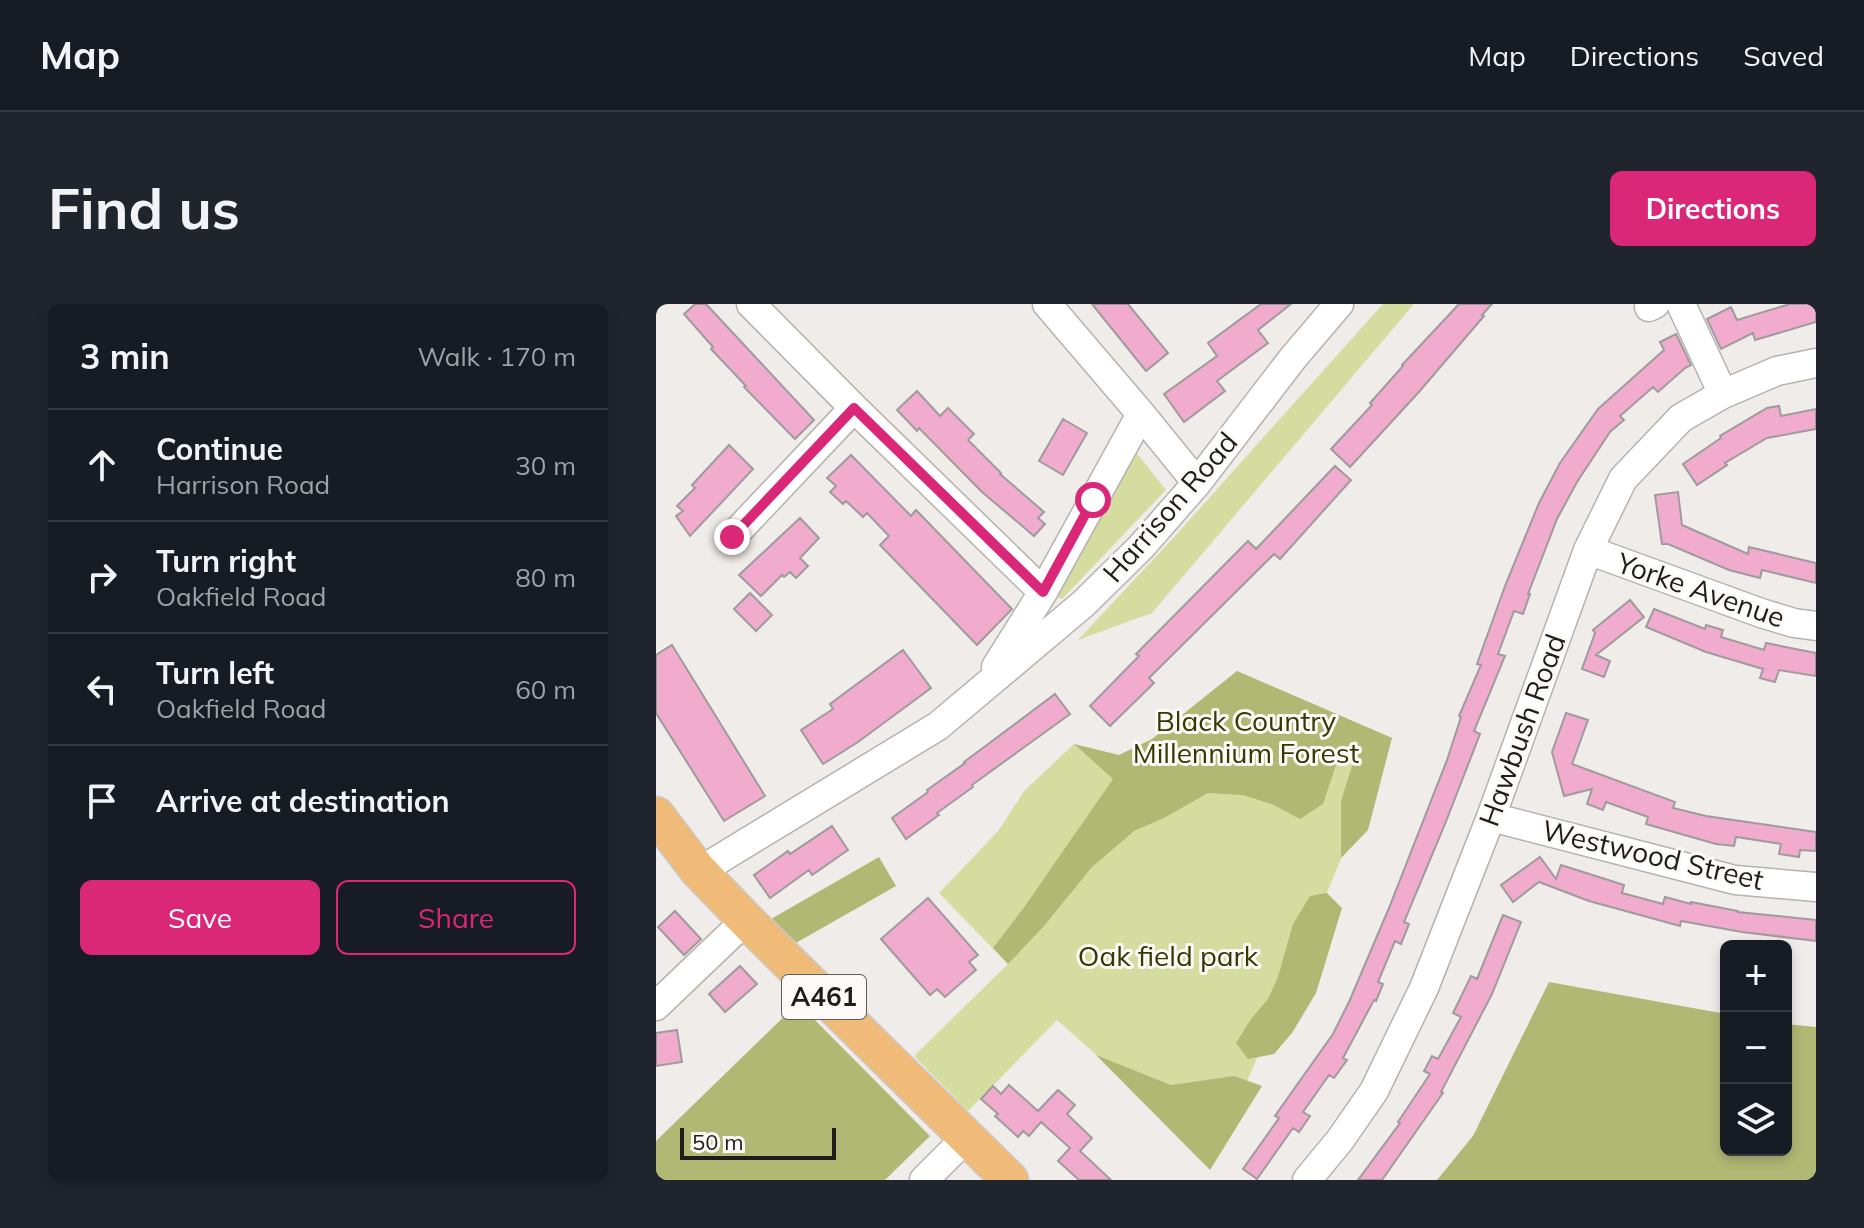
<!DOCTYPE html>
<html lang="en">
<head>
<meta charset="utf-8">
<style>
  body { margin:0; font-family:Mulish,sans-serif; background:#20242c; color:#f1f3f6 }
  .controls { position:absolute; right:24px; bottom:24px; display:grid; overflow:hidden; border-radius:12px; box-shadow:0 4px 12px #0003 }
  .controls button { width:72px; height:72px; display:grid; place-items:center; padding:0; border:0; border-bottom:2px solid #363941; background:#171b24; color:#f1f3f6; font:40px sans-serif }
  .scale { position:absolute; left:24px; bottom:20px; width:156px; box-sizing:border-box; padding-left:8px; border:4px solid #1e1d1c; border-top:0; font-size:22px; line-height:28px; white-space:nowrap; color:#1e1d1c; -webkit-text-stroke:6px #fdf9f7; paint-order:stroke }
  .stop { position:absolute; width:24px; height:24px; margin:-18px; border:6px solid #db2777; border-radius:50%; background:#fff }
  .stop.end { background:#db2777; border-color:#fff; box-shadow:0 2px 8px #0008 }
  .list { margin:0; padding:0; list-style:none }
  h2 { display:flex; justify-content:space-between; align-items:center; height:104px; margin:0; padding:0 32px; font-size:34px }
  h2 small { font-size:26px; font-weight:400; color:#9ea1a6 }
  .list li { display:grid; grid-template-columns:52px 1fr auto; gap:24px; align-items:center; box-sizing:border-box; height:112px; padding:0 32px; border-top:2px solid #363941 }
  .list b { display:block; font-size:30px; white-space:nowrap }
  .list p { margin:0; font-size:26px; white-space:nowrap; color:#9ea1a6 }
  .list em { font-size:26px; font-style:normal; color:#9ea1a6 }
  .actions { display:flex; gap:16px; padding:24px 32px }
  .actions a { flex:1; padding:18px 0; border:2px solid #db2777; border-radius:12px; text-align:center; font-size:28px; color:#db2777 }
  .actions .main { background:#db2777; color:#fff }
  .icon { flex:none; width:44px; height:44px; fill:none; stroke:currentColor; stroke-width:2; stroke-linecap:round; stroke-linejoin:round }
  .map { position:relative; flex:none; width:1160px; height:876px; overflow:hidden; border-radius:12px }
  header { display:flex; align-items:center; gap:48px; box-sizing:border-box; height:112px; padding:0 40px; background:#171b24; border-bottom:2px solid #363941 }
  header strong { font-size:38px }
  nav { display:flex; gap:44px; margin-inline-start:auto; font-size:28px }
  .intro { display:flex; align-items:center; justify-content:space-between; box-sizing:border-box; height:192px; padding:0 48px }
  h1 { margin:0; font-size:56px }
  .button { padding:20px 36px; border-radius:12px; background:#db2777; color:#fff; font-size:28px; font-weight:700 }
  main { display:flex; gap:48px; padding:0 48px }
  aside { flex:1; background:#171b24; border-radius:12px; box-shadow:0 4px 12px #0003 }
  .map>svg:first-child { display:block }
  .green { fill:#d5dca0 }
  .forest { fill:#b1b874 }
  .building { fill:#f0abcd; stroke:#9f9b9d; stroke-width:2 }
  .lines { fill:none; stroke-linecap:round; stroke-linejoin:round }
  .minor-casing { stroke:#b5b2b0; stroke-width:31 }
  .major-casing { stroke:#c9c9c9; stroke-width:39 }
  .minor { stroke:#fff; stroke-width:28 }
  .major { stroke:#f0bb79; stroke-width:36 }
  .route { stroke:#db2777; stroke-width:10 }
  .labels { text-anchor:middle; stroke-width:6; stroke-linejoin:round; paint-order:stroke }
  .shield { fill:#fdf9f7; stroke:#615f5e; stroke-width:2 }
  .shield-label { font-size:26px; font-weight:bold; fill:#1e1d1c }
  .street-label { font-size:28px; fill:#1e1d1c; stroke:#fdf9f7 }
  .park-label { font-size:28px; fill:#363902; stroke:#fdf9f7 }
</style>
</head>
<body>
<header>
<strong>Map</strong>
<nav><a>Map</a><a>Directions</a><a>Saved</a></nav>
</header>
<div class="intro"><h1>Find us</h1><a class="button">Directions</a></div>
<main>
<aside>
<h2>3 min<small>Walk · 170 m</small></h2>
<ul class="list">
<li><svg class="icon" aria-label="ahead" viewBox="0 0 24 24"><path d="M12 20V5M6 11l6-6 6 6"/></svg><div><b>Continue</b><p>Harrison Road</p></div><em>30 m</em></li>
<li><svg class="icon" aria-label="right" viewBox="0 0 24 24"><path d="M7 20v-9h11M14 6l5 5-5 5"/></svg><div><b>Turn right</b><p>Oakfield Road</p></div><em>80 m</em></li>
<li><svg class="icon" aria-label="left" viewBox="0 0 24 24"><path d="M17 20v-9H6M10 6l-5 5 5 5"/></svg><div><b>Turn left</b><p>Oakfield Road</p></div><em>60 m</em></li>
<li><svg class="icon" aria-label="arrive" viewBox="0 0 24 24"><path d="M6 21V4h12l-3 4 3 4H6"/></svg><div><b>Arrive at destination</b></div></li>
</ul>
<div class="actions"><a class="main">Save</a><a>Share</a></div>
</aside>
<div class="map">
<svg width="1160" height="876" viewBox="0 0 1160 876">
  <rect width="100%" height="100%" fill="#f0ecea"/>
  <!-- green -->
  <path class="green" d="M727,0H758L496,309L422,336L520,231Z
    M479,147L510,186L406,295L402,293L400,289Z
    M581,367L736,434L582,799L549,847L401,716L312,807L258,752L352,660L283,589L343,526L368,487L418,440L468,484Z"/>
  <!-- forest -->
  <path class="forest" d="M581,367L736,434L712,526L685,554V497L697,459L683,452L667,500L644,515L618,501L587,491L552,489L508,514L478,527L436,563L388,622L352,660L337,644L369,602L457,475L418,440L463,451L496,435Z
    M223,553L240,582L138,640L115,615Z
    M671,589L686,604L660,689L636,729L618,750L592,755L580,739L595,715L612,695L622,673L637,620L654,592Z
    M893,678L1070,710V846H1130V720L1160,723V876H781L817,832Z
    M142,699L274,832L229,876H0V837Z
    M440,751L515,781L578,772L606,782L554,866Z"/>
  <!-- building -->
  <path class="building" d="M39,0H50L158,116L139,135L88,83L90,82L55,45L57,43L28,10Z
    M436,0H472L512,49L490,67Z
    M605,0H635L602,26L612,39L561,77L569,87L528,118L508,90L561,52L552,39Z
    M803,0H836L826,11L828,12L762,89L694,163L675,145L716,101L714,99L747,62L746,61Z
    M1134,0H1160V18L1099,36L1097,29L1065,45L1051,15L1075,3L1081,16Z
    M1020,30L1035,61L1029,64L1002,88L997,83L964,112L968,116L954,128L921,178L901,215L872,290H874L867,310L858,307L842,350L849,352L818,427L824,430L789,520L748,618L753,620L745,640L739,637L722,678L727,680L720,697L718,696L687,754L691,756L678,774L673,771L647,808L654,812L643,828L637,824L601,875L587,865L623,814L619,812L677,730L693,698L733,604L791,456L805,413L803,412L825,361L821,360L849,282L883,199L904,159L942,105L1008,46L1004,38Z
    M261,87L284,112L292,104L318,130L312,136L345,169L344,170L388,208L382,214L389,220L378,232L326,188L263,124L261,127L241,106Z
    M1123,102L1125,112L1160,105V125L1111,134L1069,159L1071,161L1041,181L1027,160L1065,134L1064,132L1111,104Z
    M407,115L431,129L407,171L383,157Z
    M73,141L97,165L34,232L20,212L27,207L21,202L39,184L36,181Z
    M195,151L255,212L260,206L356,305L321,341L224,241L233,232L211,209L207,213L190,197L187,200L174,188L180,182L171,174Z
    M679,162L695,176L624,255L618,250L493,374L498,379L454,422L434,402L483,352L480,350L592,237L600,245Z
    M1022,188L1026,221L1092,250L1093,243L1160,259V279L1106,266L1104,274L1073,266L1012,240H1006L999,191Z
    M144,214L163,234L144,254L152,262L140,274L134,268L128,273L126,271L105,292L83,271Z
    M94,289L116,311L100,327L78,305Z
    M974,296L988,313L940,351L954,357L948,373L926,365L939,329L937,326Z
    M998,305L1049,325L1050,321L1067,326L1065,333L1108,346L1110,339L1160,349V372L1123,366L1119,378L1104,374L1107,365L1050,348L990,323Z
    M16,341L109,492L68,517L0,409V351Z
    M247,346L275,384L202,438L167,460L145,426L177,405L174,400Z
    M399,390L414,410L316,481L317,483L281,509L283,511L250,535L236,514L272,488L271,486L309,459L308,458Z
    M910,409L932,416L916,460L1019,498L1017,504L1050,512L1160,528V547L1144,546L1143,553L1123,550L1125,540L1080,533L1078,542L1060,540L990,520L992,513L950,498L947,506L931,500L936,485L908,492L896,448Z
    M176,522L192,546L156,571L153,566L114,594L98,571L132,547L134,550Z
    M884,553L900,575L905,561L968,581L966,589L1007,600L1009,593L1035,600V598L1082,607V608L1160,616V637L1086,628L1025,617L1024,622L933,597L883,578L857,598L845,581Z
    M272,594L322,651L313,658L320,666L289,693L281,685L274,691L225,635Z
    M19,607L45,635L28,651L2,623Z
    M847,611L865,618L836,690L785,788L787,789L726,876H702L744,819L742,818L774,770L768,767L776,752L782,755L805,713L797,709L815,672L821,675Z
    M84,662L101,680L69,708L53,690Z
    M21,726L26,758L0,762V729Z
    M353,781L382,807L402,786L419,801L411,810L436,834L424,847L455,876H423L402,857L414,844L385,818L373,832L367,827L362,833L339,812L342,810L325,795L337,782L345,790Z"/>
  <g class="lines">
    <!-- minor casing -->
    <g class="minor-casing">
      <path id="minor" d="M95,0L198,104L387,288
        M391,0L485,110L541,179
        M1025,0L1067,90
        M993,3L999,0
        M76,233L198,104
        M932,246L1105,309L1138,319L1160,322
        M340,363L387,288L485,110
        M835,513L1079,576L1160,583
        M41,565L57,559L282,422L427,300L485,243L541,179L637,54L683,0
        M0,702L90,616
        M268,876L310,834
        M651,876L684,836L718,787L768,684L835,513L932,246L967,175L1025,114L1067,90L1121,67L1160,59"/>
    </g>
    <!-- major casing -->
    <g class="major-casing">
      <path id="major" d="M0,511L41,565L90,616L354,876"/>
    </g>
    <!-- minor -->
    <use href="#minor" class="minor"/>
    <!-- major -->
    <use href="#major" class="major"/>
  </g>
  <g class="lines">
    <!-- route -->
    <path class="route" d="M76,233L198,104L387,288L437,196"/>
  </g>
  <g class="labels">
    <!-- shield labels -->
    <rect class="shield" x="126" y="671" width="84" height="44" rx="6"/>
    <g class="shield-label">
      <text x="168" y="702">A461</text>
    </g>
    <!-- street labels -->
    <g class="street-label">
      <text transform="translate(514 203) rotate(-49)" y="10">Harrison Road</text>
      <text transform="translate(1045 286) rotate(19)" y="10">Yorke Avenue</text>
      <text transform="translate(866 426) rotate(-70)" y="10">Hawbush Road</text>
      <text transform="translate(997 551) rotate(13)" y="10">Westwood Street</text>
    </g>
    <!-- park labels -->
    <g class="park-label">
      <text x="590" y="427">Black Country<tspan x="590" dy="32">Millennium Forest</tspan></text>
      <text x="512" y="662">Oak field park</text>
    </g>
  </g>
</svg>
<div class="controls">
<button>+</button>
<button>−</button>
<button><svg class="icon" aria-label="layers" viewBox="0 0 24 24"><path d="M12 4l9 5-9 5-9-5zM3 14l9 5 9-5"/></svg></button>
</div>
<div class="scale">50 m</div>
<div class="stop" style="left:437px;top:196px"></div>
<div class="stop end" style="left:76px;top:233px"></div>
</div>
</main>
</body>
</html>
